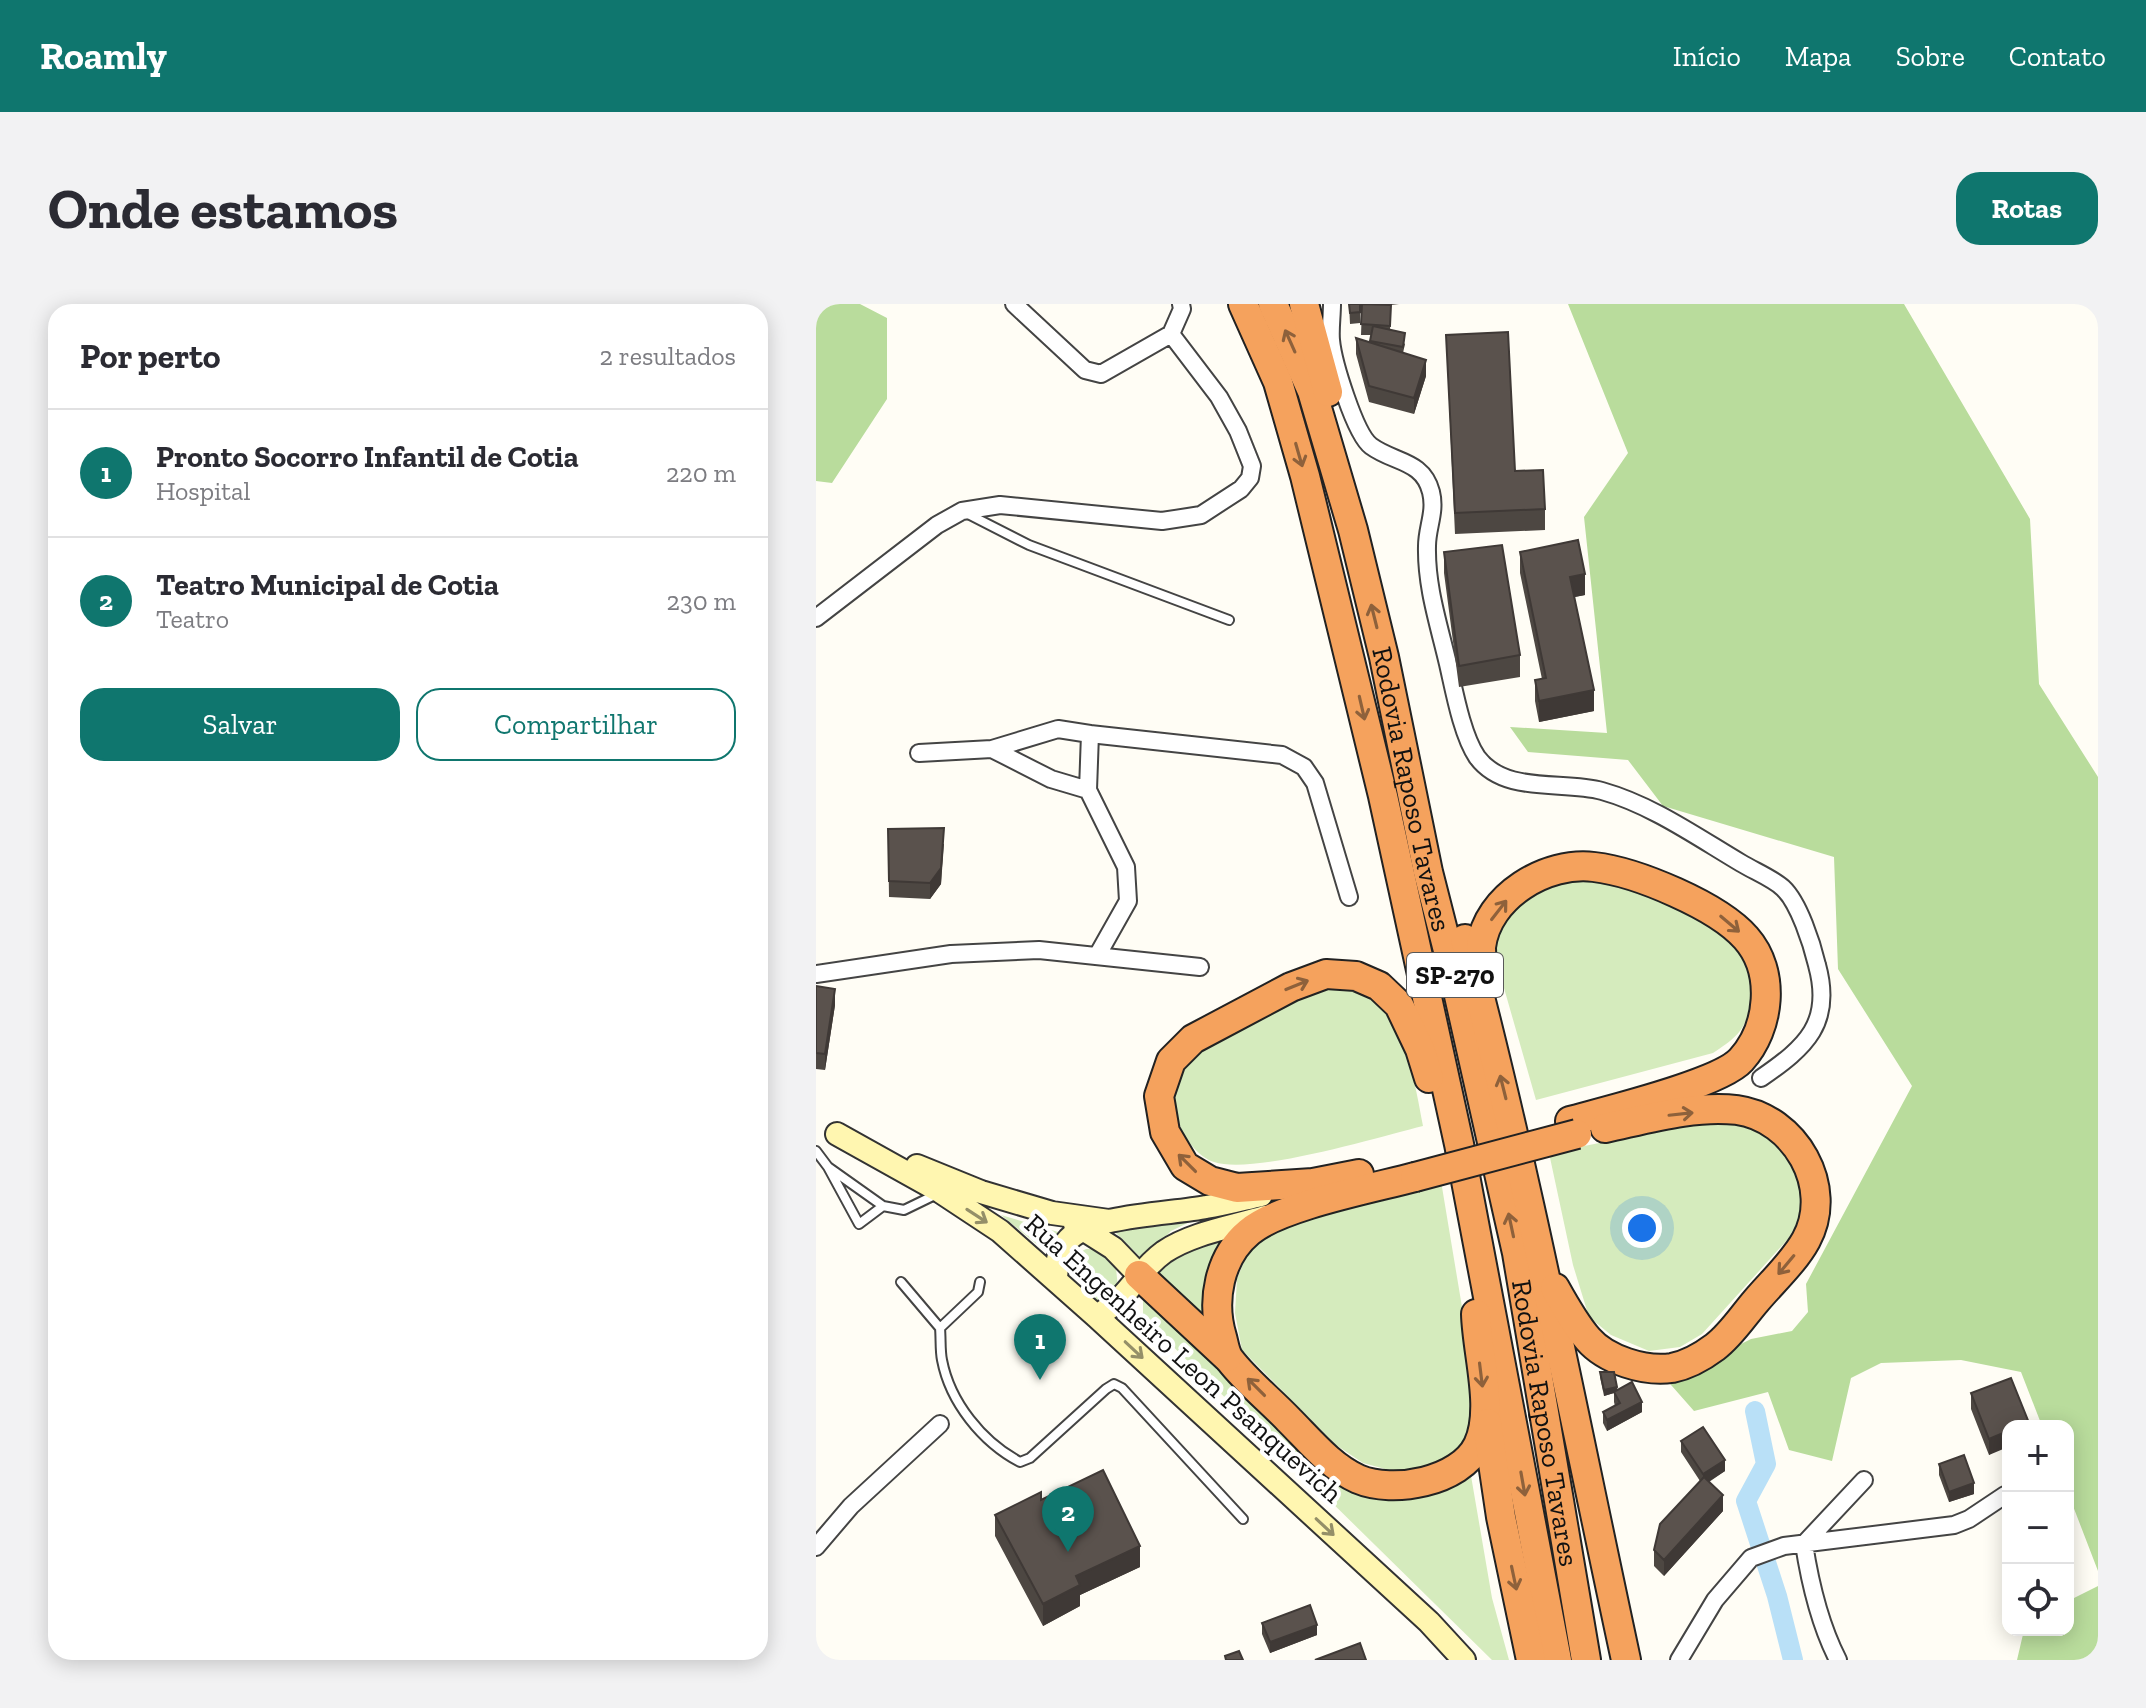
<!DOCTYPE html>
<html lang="pt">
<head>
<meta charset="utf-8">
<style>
  body { margin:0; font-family:"Zilla Slab",serif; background:#f2f2f3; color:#2b2b33 }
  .controls { position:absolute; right:24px; bottom:24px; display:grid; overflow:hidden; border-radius:16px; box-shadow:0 4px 20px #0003 }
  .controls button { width:72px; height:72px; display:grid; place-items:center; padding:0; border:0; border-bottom:2px solid #e1e1e2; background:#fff; color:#2b2b33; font:40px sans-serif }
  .you { position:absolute; left:826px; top:924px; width:28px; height:28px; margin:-20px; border:6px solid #fff; border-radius:50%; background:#1a73e8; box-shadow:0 0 0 12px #1a73e833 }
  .badge { display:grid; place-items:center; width:52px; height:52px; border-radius:50%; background:#0f766e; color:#fff; font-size:26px; font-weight:700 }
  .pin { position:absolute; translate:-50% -66px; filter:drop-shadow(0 2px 4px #0008) }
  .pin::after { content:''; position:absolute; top:42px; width:28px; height:24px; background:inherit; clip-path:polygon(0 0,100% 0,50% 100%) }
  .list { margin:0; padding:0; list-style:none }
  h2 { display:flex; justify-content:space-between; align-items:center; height:104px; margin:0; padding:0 32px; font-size:34px }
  h2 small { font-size:26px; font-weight:400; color:#7c7c81 }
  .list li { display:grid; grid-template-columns:52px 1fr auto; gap:24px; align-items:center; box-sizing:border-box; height:128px; padding:0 32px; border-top:2px solid #e1e1e2 }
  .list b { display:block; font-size:30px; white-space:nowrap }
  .list p { margin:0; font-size:26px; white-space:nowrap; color:#7c7c81 }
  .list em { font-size:26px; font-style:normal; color:#7c7c81 }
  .actions { display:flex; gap:16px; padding:24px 32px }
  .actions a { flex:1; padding:18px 0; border:2px solid #0f766e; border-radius:24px; text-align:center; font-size:28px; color:#0f766e }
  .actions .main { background:#0f766e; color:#fff }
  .icon { flex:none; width:44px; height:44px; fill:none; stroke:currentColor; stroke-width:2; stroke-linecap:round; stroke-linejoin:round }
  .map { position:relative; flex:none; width:1282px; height:1356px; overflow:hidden; border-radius:24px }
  header { display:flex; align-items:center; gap:48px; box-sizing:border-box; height:112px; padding:0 40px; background:#0f766e; color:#fff }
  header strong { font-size:38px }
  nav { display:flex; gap:44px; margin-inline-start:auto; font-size:28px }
  .intro { display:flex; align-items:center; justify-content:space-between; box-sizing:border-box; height:192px; padding:0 48px }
  h1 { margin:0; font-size:56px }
  .button { padding:20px 36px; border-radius:24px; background:#0f766e; color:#fff; font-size:28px; font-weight:700 }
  main { display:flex; gap:48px; padding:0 48px }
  aside { flex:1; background:#fff; border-radius:24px; box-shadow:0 4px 20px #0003 }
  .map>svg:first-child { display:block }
  .green { fill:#d5ebbd }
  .forest { fill:#b9dc9c }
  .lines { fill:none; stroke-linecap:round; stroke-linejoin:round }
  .canal { stroke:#b9e0f7; stroke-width:20 }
  .lane-casing { stroke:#444; stroke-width:12 }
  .street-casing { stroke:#444; stroke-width:20 }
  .secondary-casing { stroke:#333; stroke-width:26 }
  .highway-casing { stroke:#222; stroke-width:32 }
  .lane { stroke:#fff; stroke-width:8 }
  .street { stroke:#fff; stroke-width:16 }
  .secondary { stroke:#fff6b0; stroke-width:22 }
  .highway { stroke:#f5a25d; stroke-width:28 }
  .highway-bridge-casing { stroke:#222; stroke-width:32; stroke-linecap:butt }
  .highway-bridge { stroke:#f5a25d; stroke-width:28 }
  .wall { fill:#4d4742 }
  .shaded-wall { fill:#3f3936 }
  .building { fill:#5a524d; stroke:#3f3936; stroke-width:2 }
  .oneway { stroke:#8e613b }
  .oneway2 { stroke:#948f68 }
  .labels { text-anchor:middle; stroke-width:8; stroke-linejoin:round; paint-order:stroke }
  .shield { fill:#fff; stroke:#585858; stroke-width:2 }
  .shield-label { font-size:26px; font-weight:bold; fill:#111 }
  .street-label { font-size:28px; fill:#111; stroke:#fff }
</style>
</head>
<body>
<header>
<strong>Roamly</strong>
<nav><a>Início</a><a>Mapa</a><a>Sobre</a><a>Contato</a></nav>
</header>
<div class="intro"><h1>Onde estamos</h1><a class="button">Rotas</a></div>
<main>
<aside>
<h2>Por perto<small>2 resultados</small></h2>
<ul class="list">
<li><span class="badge">1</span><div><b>Pronto Socorro Infantil de Cotia</b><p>Hospital</p></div><em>220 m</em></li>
<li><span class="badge">2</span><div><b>Teatro Municipal de Cotia</b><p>Teatro</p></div><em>230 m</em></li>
</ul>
<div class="actions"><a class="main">Salvar</a><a>Compartilhar</a></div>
</aside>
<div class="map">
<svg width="1282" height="1356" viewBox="0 0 1282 1356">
  <rect width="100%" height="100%" fill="#fffdf5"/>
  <!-- green -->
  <path class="green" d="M768,569C805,583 902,609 923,639C935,656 936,672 935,691C932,724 923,732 897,749L720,796L678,649L689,613L733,575Z
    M509,679L558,691C592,737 597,768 607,822C562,833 438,871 398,858C382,853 368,834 363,819C343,757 392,737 438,714C461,702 485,691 509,679Z
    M924,811L984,858L989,904L972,935L886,1030L864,1043L833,1047L795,1031L773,1013L757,961L733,849Z
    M625,877L665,1117L648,1143L621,1159L588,1170L547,1159L520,1141L426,1046L419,1009L421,975L435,940L473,916Z
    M185,911L249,930L229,947Z
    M386,912L355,927L327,956L295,924Z
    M429,925L395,1026L339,972C356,942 397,935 429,925Z
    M270,945H279L300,964L302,984L284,1000L253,965L255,953Z
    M327,988L514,1172L654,1166L676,1294L693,1356H676L327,1013Z"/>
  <!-- forest -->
  <path class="forest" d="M0,0H44L71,14V95L16,179L0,177Z
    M752,0H1088L1214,215L1223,380L1282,473V1267L1252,1189V1122H1226L1205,1068L1145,1056L1065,1059L1035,1074L1016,1157L973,1146L952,1088L878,1107L848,1073L891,1057L935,1035L976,1027L992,1008L990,980L1096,782L1022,665L1018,553L847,502L812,456L712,448L694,423L791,429L768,213L812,149Z
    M1282,1282V1356H1201L1208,1326H1252V1297Z"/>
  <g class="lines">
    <!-- canal -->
    <path class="canal" d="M939,1107L950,1160L930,1197L961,1292L977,1356"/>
    <!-- lane casing -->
    <g class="lane-casing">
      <path id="lane" d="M150,209L213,241L413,316
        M0,847L12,863L43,920L67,902
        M12,863L67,902L88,906L123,889
        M85,978L124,1024L162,988L164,978
        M124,1024C125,1035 124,1046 126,1056C134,1098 166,1138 204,1158L214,1154L290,1085L298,1080L306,1084L427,1215"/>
    </g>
    <!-- street casing -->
    <g class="street-casing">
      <path id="street" d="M198,0L269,66L285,70L355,30
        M516,0C516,12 514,25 515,36C517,58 539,130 555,142C578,159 607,156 615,188C620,208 611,223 611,242C610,283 623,321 632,360C638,386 646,431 661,453C689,491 747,476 786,487C836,501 881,533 925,559C938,567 956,574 967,584C983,599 996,640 1001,661C1017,719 990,743 945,774
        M355,30L366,5L365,0
        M0,314L121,221L146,207L184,201L346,217L385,211L425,185L434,174L436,162L422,127L403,93L355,30
        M274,430L466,451L488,463L499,479L533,593
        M176,445L235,475L272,486
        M103,449L176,445L242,425L274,430L272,486L310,563L312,597L281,652
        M0,670L135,650L223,646L384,663
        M0,1243L35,1202L124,1120
        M863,1356L899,1296L935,1254L968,1242L1138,1221L1153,1215L1189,1191
        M1022,1356C1004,1321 994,1279 988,1240L1048,1176"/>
    </g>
    <!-- secondary casing -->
    <g class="secondary-casing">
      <path id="secondary" d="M21,830L125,888L184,927L280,1012L613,1318L648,1356
        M101,862L165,888L236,909L293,917
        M259,920L297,944L323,971
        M240,975C241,959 241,948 253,935C277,911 355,910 390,903C409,900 427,895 445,891
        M280,1012C313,995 320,968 348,948C376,929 416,923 449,913"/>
    </g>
    <!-- highway casing -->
    <g class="highway-casing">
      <g id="highway">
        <path d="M427,0L462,78L489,172L567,492L643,840L741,1356"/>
        <path id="s1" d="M457,0L496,87L537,226L568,353L612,568L639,674L701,949L770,1356"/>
        <path d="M488,0L512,88"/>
        <path d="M649,635C712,873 758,1115 810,1356"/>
        <path d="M667,667C666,659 665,650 665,643C671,592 731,557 778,563C821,568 902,602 930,634C960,668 954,724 925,756C903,780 790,807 754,817"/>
        <path d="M543,870L497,879L421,884L394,877L369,862L349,828L343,792L355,757L377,735L475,683L510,670L540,672L563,682L583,701L604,745L613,774"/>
        <path d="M599,873C558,884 463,902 433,928C403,953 395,997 406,1033C408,1040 409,1050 414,1056C430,1077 454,1096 473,1116C494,1137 515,1163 542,1175C577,1190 644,1178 662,1141C679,1105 661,1050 660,1010"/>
        <path d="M323,971L411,1053"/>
        <path d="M739,984C749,1002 759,1020 772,1035C790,1056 829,1068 856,1064C871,1061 887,1052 899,1043C915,1031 927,1012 940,997C956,978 978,958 990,936C1019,883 979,814 921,806C878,801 831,815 789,824"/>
        <path d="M671,1119L685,1213L715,1356"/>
      </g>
    </g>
    <!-- lane -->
    <use href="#lane" class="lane"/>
    <!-- street -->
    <use href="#street" class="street"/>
    <!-- secondary -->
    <use href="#secondary" class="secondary"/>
    <!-- highway -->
    <use href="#highway" class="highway"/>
    <!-- highway-bridge casing -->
    <g class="highway-bridge-casing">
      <path id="highway-bridge" d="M599,873L761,830"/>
    </g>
    <!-- highway-bridge -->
    <use href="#highway-bridge" class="highway-bridge"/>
  </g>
  <!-- wall -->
  <path class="wall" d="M533,0H583L575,1L574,26L589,40L587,49L610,72L598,110L553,98L540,50V34L554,39L555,31H545L546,3H544V19L534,20Z
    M630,31L699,167L729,205V226L639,230Z
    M628,248L704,351V373L643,383L628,269Z
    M704,248L769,291L758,293L778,407L723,418L719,397V376L726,375L704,269Z
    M72,525L128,540L125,580L114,595L73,593Z
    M0,682L19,701L9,766L0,765Z
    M784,1068L826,1108L791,1127L787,1119V1108L799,1102L798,1098V1089L788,1092L784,1073Z
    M1155,1089L1213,1122L1173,1151L1155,1105Z
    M865,1137L909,1167L893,1178L907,1207L848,1272L838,1262V1246L884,1177L865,1148Z
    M1123,1160L1158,1190L1133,1198L1123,1171Z
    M225,1196L324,1263L264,1291V1302L227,1322L179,1232V1211Z
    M446,1319L501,1331L454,1349L446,1330Z"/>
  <!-- shaded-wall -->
  <path class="shaded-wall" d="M610,56V72L598,110V94Z
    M769,270V291L754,294V273Z
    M778,386V407L723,418V397Z
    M128,524L125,580L114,595V579Z
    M19,685V701L9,766V750Z
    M801,1083V1088L788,1092V1086Z
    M826,1098V1108L791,1127V1116Z
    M1192,1127V1143L1173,1151V1135Z
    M909,1156V1167L887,1181V1170Z
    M1158,1179V1190L1133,1198V1188Z
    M907,1191V1207L848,1272V1256Z
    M324,1242V1263L264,1291V1302L227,1322V1300L260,1272Z
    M501,1321V1331L454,1349V1338Z"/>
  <!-- building -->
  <path class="building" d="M533,0H544V8L534,9Z
    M546,0L575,1L574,22L545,20Z
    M557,22L589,29L587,43L554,37Z
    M692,28L699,167L727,166L729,205L639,209L630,31Z
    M540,34L610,56L598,94L553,82Z
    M762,236L769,270L754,273L778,386L723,397L719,376L730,374L704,248Z
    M686,241L704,351L643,362L628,248Z
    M128,524L125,564L114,579L73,577L72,525Z
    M0,682L19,685L9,750L0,749Z
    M784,1068H798L801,1083L788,1086Z
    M1195,1074L1213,1119L1205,1122H1192V1127L1173,1135L1155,1089Z
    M816,1078L826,1098L791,1116L787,1108L804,1099L798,1088Z
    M887,1123L909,1156L887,1170L865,1137Z
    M1148,1151L1158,1179L1133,1188L1123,1160Z
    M287,1166L324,1242L260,1272L264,1281L227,1300L179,1211L225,1188V1196Z
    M888,1173L907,1191L848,1256L838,1246L844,1220Z
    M494,1301L501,1321L454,1338L446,1319Z
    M544,1339L550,1356H499Z
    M423,1347L427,1356H410L409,1352Z"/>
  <!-- one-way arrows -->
  <defs><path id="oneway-shaft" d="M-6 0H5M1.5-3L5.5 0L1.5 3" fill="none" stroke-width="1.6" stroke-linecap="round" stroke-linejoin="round" transform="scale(2)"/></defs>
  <g class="oneway">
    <use href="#oneway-shaft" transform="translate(474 37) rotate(-114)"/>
    <use href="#oneway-shaft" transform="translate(483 151) rotate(74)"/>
    <use href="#oneway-shaft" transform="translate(558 312) rotate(-104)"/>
    <use href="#oneway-shaft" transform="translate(546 404) rotate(77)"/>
    <use href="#oneway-shaft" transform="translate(683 606) rotate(-52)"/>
    <use href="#oneway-shaft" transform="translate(914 620) rotate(40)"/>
    <use href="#oneway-shaft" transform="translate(481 681) rotate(-22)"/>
    <use href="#oneway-shaft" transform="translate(687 783) rotate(-104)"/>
    <use href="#oneway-shaft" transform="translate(865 810) rotate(-6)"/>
    <use href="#oneway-shaft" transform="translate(371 859) rotate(-135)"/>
    <use href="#oneway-shaft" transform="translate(695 921) rotate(-102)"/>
    <use href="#oneway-shaft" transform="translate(970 961) rotate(130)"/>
    <use href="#oneway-shaft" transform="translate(665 1071) rotate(83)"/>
    <use href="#oneway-shaft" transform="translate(440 1083) rotate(-135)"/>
    <use href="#oneway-shaft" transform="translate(707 1180) rotate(80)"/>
    <use href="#oneway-shaft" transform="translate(698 1274) rotate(78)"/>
  </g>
  <g class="oneway2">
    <use href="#oneway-shaft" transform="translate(161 912) rotate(33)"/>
    <use href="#oneway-shaft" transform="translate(318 1046) rotate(43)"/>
    <use href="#oneway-shaft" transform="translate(509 1223) rotate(43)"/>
  </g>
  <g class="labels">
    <!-- shield labels -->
    <rect class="shield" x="591" y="649" width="96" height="44" rx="6"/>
    <g class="shield-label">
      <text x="639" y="680">SP-270</text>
    </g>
    <!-- street labels -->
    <g class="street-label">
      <text dy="10" stroke="none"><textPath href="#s1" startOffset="506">Rodovia Raposo Tavares</textPath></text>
      <text transform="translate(368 1054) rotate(42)" y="10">Rua Engenheiro Leon Psanquevich</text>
      <text dy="10" stroke="none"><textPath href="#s1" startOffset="1154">Rodovia Raposo Tavares</textPath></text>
    </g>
  </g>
</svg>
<div class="controls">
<button>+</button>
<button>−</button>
<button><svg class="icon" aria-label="locate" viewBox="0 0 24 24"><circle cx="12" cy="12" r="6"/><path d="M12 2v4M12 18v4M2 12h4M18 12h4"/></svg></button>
</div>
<div class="you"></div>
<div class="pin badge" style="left:224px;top:1076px">1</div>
<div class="pin badge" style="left:252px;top:1248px">2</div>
</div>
</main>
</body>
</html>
